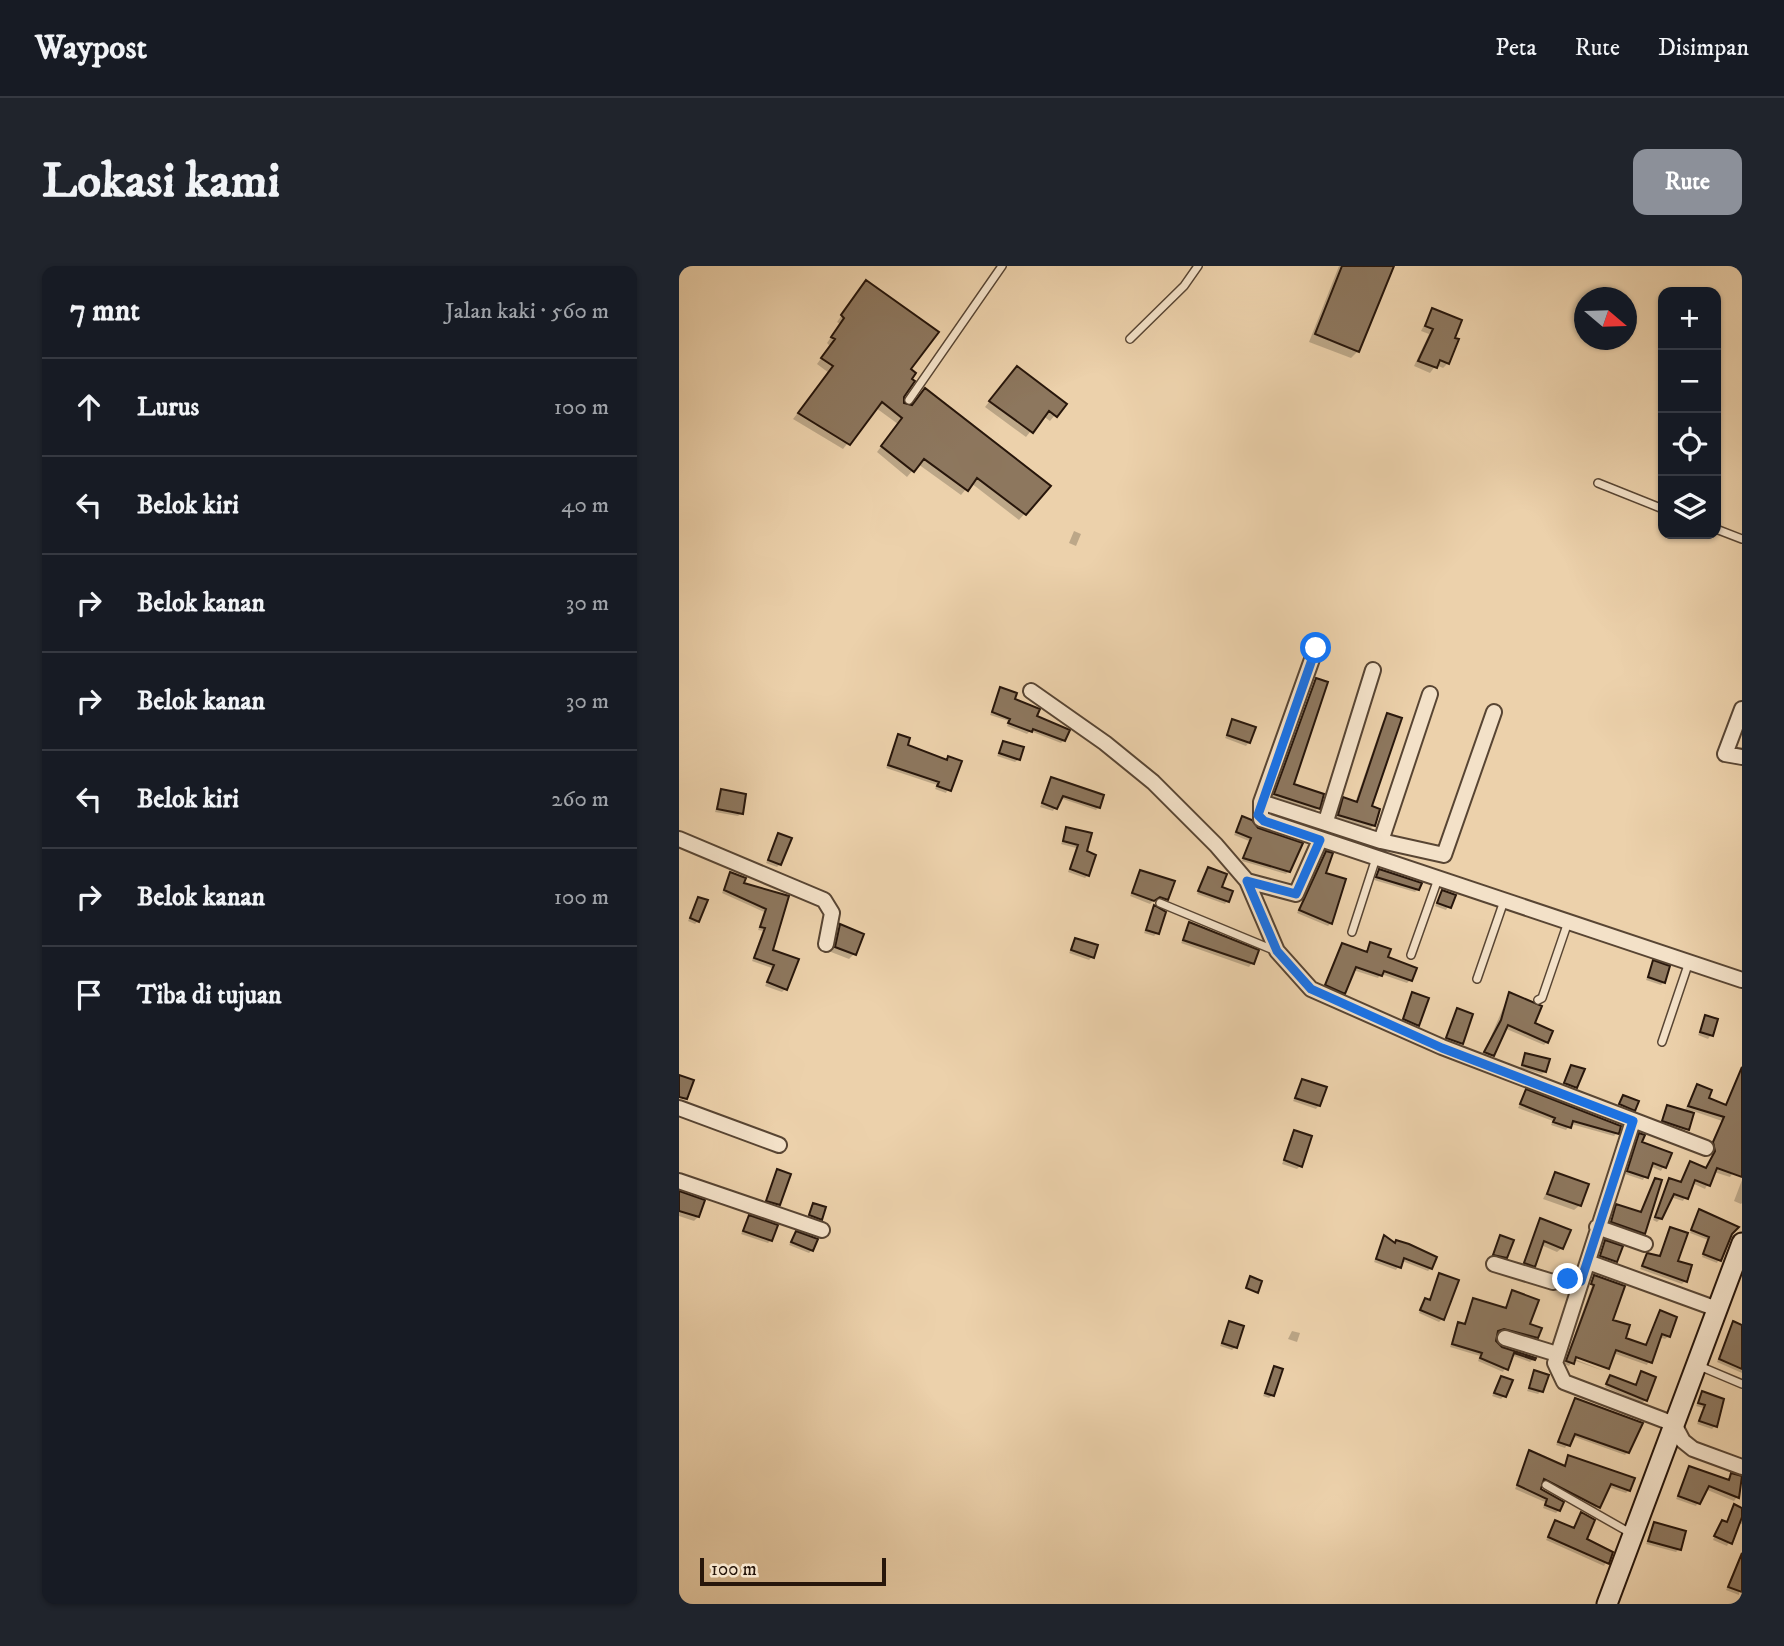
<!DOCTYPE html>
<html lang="id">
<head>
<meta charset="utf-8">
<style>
  body { margin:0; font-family:"IM FELL DW Pica",serif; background:#20242c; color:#f1f3f6 }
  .controls { position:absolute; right:21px; top:21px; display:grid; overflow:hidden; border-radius:14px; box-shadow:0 2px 5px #0004 }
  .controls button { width:63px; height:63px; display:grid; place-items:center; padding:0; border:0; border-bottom:2px solid #363941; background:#171b24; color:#f1f3f6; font:35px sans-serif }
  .compass { position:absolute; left:895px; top:21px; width:63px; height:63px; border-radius:50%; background:#171b24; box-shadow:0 2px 5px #0004; rotate:109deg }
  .scale { position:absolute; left:21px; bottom:18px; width:186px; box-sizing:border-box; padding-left:7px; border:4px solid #27160b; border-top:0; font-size:19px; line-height:24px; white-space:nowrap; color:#27160b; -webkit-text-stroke:5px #f3e1c8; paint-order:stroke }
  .stop { position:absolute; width:21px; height:21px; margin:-16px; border:5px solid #1a73e8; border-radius:50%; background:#fff }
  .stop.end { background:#1a73e8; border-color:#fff; box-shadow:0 2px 7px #0008 }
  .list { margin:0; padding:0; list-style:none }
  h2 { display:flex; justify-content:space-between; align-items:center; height:91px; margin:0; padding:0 28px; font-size:30px }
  h2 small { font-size:23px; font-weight:400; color:#9ea1a6 }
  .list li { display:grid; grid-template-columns:46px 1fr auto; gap:21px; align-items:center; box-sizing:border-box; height:98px; padding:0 28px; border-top:2px solid #363941 }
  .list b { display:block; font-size:26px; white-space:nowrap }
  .list em { font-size:23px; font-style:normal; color:#9ea1a6 }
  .icon { flex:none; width:38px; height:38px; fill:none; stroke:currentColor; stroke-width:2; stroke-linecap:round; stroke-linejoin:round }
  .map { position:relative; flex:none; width:1063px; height:1338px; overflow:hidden; border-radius:14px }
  header { display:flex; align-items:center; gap:42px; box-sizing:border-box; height:98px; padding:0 35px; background:#171b24; border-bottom:2px solid #363941 }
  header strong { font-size:33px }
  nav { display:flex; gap:38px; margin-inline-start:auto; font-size:24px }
  .intro { display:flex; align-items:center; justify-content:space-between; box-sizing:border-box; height:168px; padding:0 42px }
  h1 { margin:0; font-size:49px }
  .button { padding:18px 32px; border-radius:14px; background:#8c9099; color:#fff; font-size:24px; font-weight:700 }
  main { display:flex; gap:42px; padding:0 42px }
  aside { flex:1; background:#171b24; border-radius:14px; box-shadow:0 2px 5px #0004 }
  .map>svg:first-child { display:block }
  .shadow { fill:#0003 }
  .building { fill:#8d775e; stroke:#27160b; stroke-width:2 }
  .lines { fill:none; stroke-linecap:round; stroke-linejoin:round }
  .service-casing { stroke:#584533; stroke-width:10 }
  .minor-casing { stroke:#584533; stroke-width:18 }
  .secondary-casing { stroke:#27160b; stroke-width:23 }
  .service { stroke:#f3e1c8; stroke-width:7 }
  .minor { stroke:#f3e1c8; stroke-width:14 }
  .secondary { stroke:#f3e1c8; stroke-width:19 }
  .route { stroke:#1a73e8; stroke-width:9 }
</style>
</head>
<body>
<header>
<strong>Waypost</strong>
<nav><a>Peta</a><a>Rute</a><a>Disimpan</a></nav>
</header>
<div class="intro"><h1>Lokasi kami</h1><a class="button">Rute</a></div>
<main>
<aside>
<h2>7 mnt<small>Jalan kaki · 560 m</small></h2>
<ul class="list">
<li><svg class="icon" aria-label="ahead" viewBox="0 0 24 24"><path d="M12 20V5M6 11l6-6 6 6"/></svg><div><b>Lurus</b></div><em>100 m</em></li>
<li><svg class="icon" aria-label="left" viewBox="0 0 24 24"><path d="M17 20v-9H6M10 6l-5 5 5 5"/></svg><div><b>Belok kiri</b></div><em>40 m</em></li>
<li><svg class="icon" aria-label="right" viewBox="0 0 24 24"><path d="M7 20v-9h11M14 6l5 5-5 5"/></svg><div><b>Belok kanan</b></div><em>30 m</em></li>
<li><svg class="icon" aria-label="right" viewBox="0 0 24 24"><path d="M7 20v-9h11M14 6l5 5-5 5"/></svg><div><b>Belok kanan</b></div><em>30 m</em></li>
<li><svg class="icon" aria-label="left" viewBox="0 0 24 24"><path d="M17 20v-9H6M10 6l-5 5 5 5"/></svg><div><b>Belok kiri</b></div><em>260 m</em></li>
<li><svg class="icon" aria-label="right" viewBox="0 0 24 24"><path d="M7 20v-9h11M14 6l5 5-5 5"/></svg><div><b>Belok kanan</b></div><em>100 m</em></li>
<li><svg class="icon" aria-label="arrive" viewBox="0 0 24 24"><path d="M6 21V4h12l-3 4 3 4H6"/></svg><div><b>Tiba di tujuan</b></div></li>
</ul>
</aside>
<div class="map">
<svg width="1063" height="1338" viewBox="0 0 1063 1338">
  <rect width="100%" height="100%" fill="#ecd1ab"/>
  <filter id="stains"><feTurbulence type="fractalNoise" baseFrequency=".00286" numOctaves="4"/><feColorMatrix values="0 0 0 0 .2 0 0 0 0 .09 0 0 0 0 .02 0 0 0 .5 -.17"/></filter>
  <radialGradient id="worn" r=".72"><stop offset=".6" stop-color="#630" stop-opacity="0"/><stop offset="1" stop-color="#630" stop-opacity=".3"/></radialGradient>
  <!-- shadow -->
  <path class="shadow" d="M660,0H713L679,85L672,92L630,76Z
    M182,22L229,103L223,131L225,140L370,220L340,254L292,217L282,229L239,198L228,211L198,186L219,158L197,142L164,183L114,153L150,107L138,98L151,80L148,77L161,58L158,56Z
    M753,44L769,97L764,102L757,99L751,107L735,100L750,68L742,65Z
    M333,107L385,138L371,155L364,150L347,171L306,141Z
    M395,265L402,268L397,280L390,277Z
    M637,414L613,520L639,542L636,545L593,531Z
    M322,423L356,451L385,474L382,477L351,465L348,468L328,460L330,455L311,449Z
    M709,449L691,541L695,559L689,565L655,554L665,533L676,537L704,455Z
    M554,455L570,476L567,480L546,472Z
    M220,470L227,480L266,496L270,492L281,496L267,527L256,523L258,519L207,502Z
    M324,477L340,493L336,496L318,490Z
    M372,513L420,541L417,544L381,532L374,545L361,541Z
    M42,525L62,547L59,550L36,546Z
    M563,552L610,605L607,608L563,595L570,575L555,569Z
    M388,563L406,587L409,609L406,612L389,606L397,582L382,578Z
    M100,569L101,598L98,601L87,597Z
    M647,587L645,608L652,657L649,660L618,647Z
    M529,603L548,635L546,638L518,628Z
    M700,605L739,623L736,626L695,614Z
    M462,606L488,633L485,636L476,633L471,638L451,630Z
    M51,608L63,618L107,631L92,685L106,723L103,726L86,720L93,702L73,695L84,665L79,664L85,646L43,627Z
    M764,626L775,630L767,644L756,640Z
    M20,633L19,655L16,658L9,655Z
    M475,641L478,667L475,670L465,667Z
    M511,658L578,685L573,697L570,701L502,677Z
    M161,660L175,688L170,693L152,686L156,666Z
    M397,674L413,691L410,694L390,687Z
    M691,678L731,714L728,717L702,708L699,712L674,704L662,730L645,722L664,679L687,687Z
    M974,696L985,716L982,719L967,714Z
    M734,728L738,759L735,762L722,757Z
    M830,728L868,776L865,779L825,762L811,792L804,789Z
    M778,744L783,777L780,780L766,775Z
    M1027,751L1032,769L1029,773L1019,769Z
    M847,789L866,805L863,808L841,802Z
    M892,801L897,821L894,825L883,820Z
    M1060,810L1063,811V893L1051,911L1035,906L1026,923L1013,917L1004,935L991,931L982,952L978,956L974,954L990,914L1001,917L1011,897L1026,903L1033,890L1031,880L1043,855L1014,845L1005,867L981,858L986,844L989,841L1005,846L1018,820L1027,833L1046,840Z
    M623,815L640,839L637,843L614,835Z
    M847,825L938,867L935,870L892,858L887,864L872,859L874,855L839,842Z
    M616,866L621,900L618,903L603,898Z
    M961,869V877L991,888L982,905L971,900L964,914L946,908Z
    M99,905V938L96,942L85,938Z
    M877,908L901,939L895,944L864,933Z
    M977,914L962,970L930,958L938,940L961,947Z
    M1063,914V937L1062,938L1055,935Z
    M0,927L19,951L15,955L0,950Z
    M135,939L141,953L138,956L128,952Z
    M1018,948L1052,967L1038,997L1023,991L1029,974L1011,967Z
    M70,951L92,974L89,977L62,968Z
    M861,954L883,982L878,986L862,979L855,1000L850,1004L842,1002Z
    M992,963L997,996L1006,1015L1003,1018L961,1003L969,989L979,991Z
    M117,967L133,984L130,987L110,979Z
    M705,971L752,1002L749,1005L723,995L717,1004L695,996Z
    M822,971L826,991L823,994L812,991Z
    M926,976L936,995L933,998L919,993Z
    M760,1009L763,1053L760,1056L740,1047L744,1038L749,1036Z
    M916,1011L931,1055L945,1073L966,1081L981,1046L990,1070L986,1073L980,1071L968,1099L934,1087L929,1100L890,1086L888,1090L925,1105L894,1094L890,1100L885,1098Z
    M834,1026L849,1059L858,1071L855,1074L824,1065L815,1070L821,1082L855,1093L851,1096L832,1089L824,1106L799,1095L801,1090L771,1081L777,1061L784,1060L794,1034L826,1044Z
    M550,1057L557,1081L553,1084L541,1080Z
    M1054,1057L1063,1061V1107L1038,1096Z
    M613,1065L621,1067L618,1076L609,1073Z
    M595,1102L594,1129L590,1132L584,1130Z
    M856,1106L862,1125L859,1128L848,1125Z
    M962,1107L966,1134L963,1137L926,1121L931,1111L956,1121Z
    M823,1112L825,1130L822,1133L813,1130Z
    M1023,1127L1036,1160L1033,1163L1018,1158L1024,1142L1017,1140Z
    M896,1134L949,1186L946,1189L893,1170L886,1182L877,1179Z
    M851,1186L885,1201L890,1191L950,1224L947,1227L929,1221L916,1244L862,1216L860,1223L880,1244L877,1247L864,1242L866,1236L836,1223Z
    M1011,1202L1048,1216L1053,1209L1063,1212L1058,1231L1055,1235L1026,1223L1017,1240L997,1233Z
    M1055,1240L1063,1243V1258L1060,1257L1048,1280L1034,1274L1040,1259L1047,1258Z
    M903,1248L905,1274L932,1287L925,1300L867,1274L877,1256L894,1264Z
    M976,1258L1000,1283L997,1286L967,1278Z
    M1057,1305L1063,1307L1060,1329L1047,1324Z"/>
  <!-- building -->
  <path class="building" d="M663,0H715L680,86L636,68Z
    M187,14L260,66L232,103L237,107L233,113L236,115L225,131V137L233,139L246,122L372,220L347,249L298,212L289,225L245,193L235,206L202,180L223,152L203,136L171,179L119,147L154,100L142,92L156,73L152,71L165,52L162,49Z
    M753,42L783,54L776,72L780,73L770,98L761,94L758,102L739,95L754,63L746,60Z
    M338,100L388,138L378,151L370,145L354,167L310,135Z
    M637,412L649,416L615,518L645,528L641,543L595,528Z
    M321,421L338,427L336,433L361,443L358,450L391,464L386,475L354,463L353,466L329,457L331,453L313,446Z
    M708,447L723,452L693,540L701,543L696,560L659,549L664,531L678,536Z
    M553,453L577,461L571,477L548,469Z
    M219,468L231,472L229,479L268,494L269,490L283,495L272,525L258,520L260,516L209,499Z
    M324,475L345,481L341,494L320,487Z
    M372,511L425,529L421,542L384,530L378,543L363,537Z
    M42,523L67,528L64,548L38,543Z
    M563,550L573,554L579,562L624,577L611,606L564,592L572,572L557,566Z
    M387,561L413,567L408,585L417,589L410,610L391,603L399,579L384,575Z
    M99,567L113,572L102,599L89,594Z
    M647,585L654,587L647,607L667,613L653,658L620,644Z
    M529,601L548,608L543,621L554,625L550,636L519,625Z
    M700,603L743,617L740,624L697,611Z
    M461,604L496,615L489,634L481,631L475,635L453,627Z
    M51,606L67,612L65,617L110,630L94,684L120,693L108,724L88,716L95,699L75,692L86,662L81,661L87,643L45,624Z
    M763,624L777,629L772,642L758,637Z
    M19,631L29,634L20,656L11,652Z
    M475,639L487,646L480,668L467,664Z
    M510,656L580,684L575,698L504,674Z
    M161,658L185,668L177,689L156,681Z
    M396,672L419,679L415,692L392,684Z
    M691,676L712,683L709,691L738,702L733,715L705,705L703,710L677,701L666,728L646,719L663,677L688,686Z
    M974,694L991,700L986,717L969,711Z
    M733,726L750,732L740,760L724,753Z
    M830,726L863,740L856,757L874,765L869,777L829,759L815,790L805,786L822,754Z
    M778,742L794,748L784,778L767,772Z
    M1026,749L1039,753L1034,770L1021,766Z
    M846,787L871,793L867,806L843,799Z
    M892,799L906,803L898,822L885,817Z
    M1063,801V911L1038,902L1031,920L1016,914L1009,933L995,928L983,953L976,951L990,912L1002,916L1011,895L1027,902L1036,885L1034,876L1045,851L1009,840L1018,818L1033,824L1030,832L1047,839Z
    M0,809L15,814L8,833L0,831Z
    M623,813L648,821L641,840L616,832Z
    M847,823L942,860L940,868L894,855L892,862L874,856L876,852L841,838Z
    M944,829L960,835L956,845L940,838Z
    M988,839L1015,847L1010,864L983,855Z
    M615,864L633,870L623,901L605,894Z
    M960,867L966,869L963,876L993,887L987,902L974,897L969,912L948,905Z
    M98,903L112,908L101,939L87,935Z
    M876,906L910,918L902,940L868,928Z
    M976,912L983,914L966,968L932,956L937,938L962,946Z
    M0,925L26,934L20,951L0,945Z
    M134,937L147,941L143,954L130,949Z
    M1020,943L1060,961L1053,968L1042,995L1024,988L1030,971L1012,964Z
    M70,949L99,959L93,975L64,965Z
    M861,952L892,964L884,983L865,975L856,1001L845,997Z
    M991,961L1009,967L999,995L1013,999L1008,1016L963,1000L968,987L981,990Z
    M117,965L139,973L134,985L112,976Z
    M705,969L716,977L717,974L730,978L758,991L753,1003L725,992L722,1002L697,993Z
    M821,969L835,974L828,992L814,989Z
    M926,974L944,980L938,996L921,990Z
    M760,1007L780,1014L765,1054L741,1044L746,1032L751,1034Z
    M915,1009L946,1020L934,1054L951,1059L947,1072L967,1079L981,1044L998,1051L991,1071L983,1068L973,1097L937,1084L930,1103L897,1091L895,1098L887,1095L915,1019L912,1018Z
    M571,1010L583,1015L579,1027L567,1022Z
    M833,1024L860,1034L851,1058L863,1062L859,1072L825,1063L819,1065L817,1075L823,1081L857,1092L856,1094L835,1087L829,1104L801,1092L803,1087L773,1078L779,1056L786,1058L794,1032L827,1042Z
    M550,1055L565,1060L558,1082L543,1077Z
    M1054,1055L1063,1059V1103L1040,1093Z
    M595,1100L604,1103L595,1130L586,1127Z
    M855,1104L870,1109L864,1126L850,1122Z
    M962,1105L977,1111L968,1135L927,1118L931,1109L957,1119Z
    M822,1110L834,1114L827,1131L815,1127Z
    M1023,1125L1045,1133L1038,1161L1020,1155L1026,1139L1019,1137Z
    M896,1132L964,1157L950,1187L896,1168L891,1180L879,1176Z
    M850,1184L886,1200L889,1189L956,1212L951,1225L932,1218L921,1242L865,1213L862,1223L885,1236L881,1245L866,1239L868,1233L838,1219Z
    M1010,1200L1050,1214L1052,1207L1063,1210L1060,1232L1030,1220L1021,1238L999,1230Z
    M1055,1238L1063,1242V1251L1053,1278L1035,1270L1043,1254L1048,1256Z
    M902,1246L916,1254L908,1273L934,1286L930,1298L869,1271L876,1254L895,1262Z
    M975,1256L1007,1265L1002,1284L969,1275Z
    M1063,1287V1326L1049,1321Z"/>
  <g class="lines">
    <!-- service casing -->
    <g class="service-casing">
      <path id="service" d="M451,73L505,20L519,0
        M230,134L323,0
        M919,217L984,243
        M1037,263L1063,273
        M481,637L597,685
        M673,666L697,592
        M732,689L759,613
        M798,713L825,635
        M859,734L863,732L889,656
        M983,776L1010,696
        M1018,1099L1063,1118
        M867,1219L953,1268"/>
    </g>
    <!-- minor casing -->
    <g class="minor-casing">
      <path id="minor" d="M637,382L582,536V553L1063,714
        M352,425L426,477L474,516L537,579L568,615L598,685L632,723L763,781L1027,882
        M1063,443L1046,488L1063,491
        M582,536L702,575L765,589L815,446
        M647,555L694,404
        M0,573L145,634L153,647L147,678
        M702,575L751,428
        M568,615L617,628L641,574
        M0,842L100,879
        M954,855L876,1097L885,1116L995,1158L1004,1175L1014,1183L1063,1201
        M0,915L143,964
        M918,961L966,978
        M909,996L1038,1043
        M815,998L874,1016L892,1012L902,1015
        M826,1072L878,1088"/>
    </g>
    <!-- secondary casing -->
    <g class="secondary-casing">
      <path id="secondary" d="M928,1338L1063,977"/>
    </g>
    <!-- service -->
    <use href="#service" class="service"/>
    <!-- minor -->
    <use href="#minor" class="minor"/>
    <!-- secondary -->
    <use href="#secondary" class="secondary"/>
  </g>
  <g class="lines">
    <!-- route -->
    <path class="route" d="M637,382L579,549L585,555L641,574L617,628L568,615L598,685L632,723L763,782L954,855L902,1015L889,1013"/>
  </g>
  <rect width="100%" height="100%" filter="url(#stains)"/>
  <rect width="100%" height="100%" fill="url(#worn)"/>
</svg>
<div class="controls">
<button>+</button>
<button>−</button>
<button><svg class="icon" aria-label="locate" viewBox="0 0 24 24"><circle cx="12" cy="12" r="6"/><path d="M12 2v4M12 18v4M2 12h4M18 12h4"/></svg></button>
<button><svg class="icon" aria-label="layers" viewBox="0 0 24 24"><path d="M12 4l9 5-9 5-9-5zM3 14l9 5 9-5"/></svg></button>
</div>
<svg class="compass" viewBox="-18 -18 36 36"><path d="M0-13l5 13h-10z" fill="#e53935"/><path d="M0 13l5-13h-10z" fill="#9ea1a6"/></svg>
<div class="scale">100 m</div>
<div class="stop" style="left:637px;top:382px"></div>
<div class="stop end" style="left:889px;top:1013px"></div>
</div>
</main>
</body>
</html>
